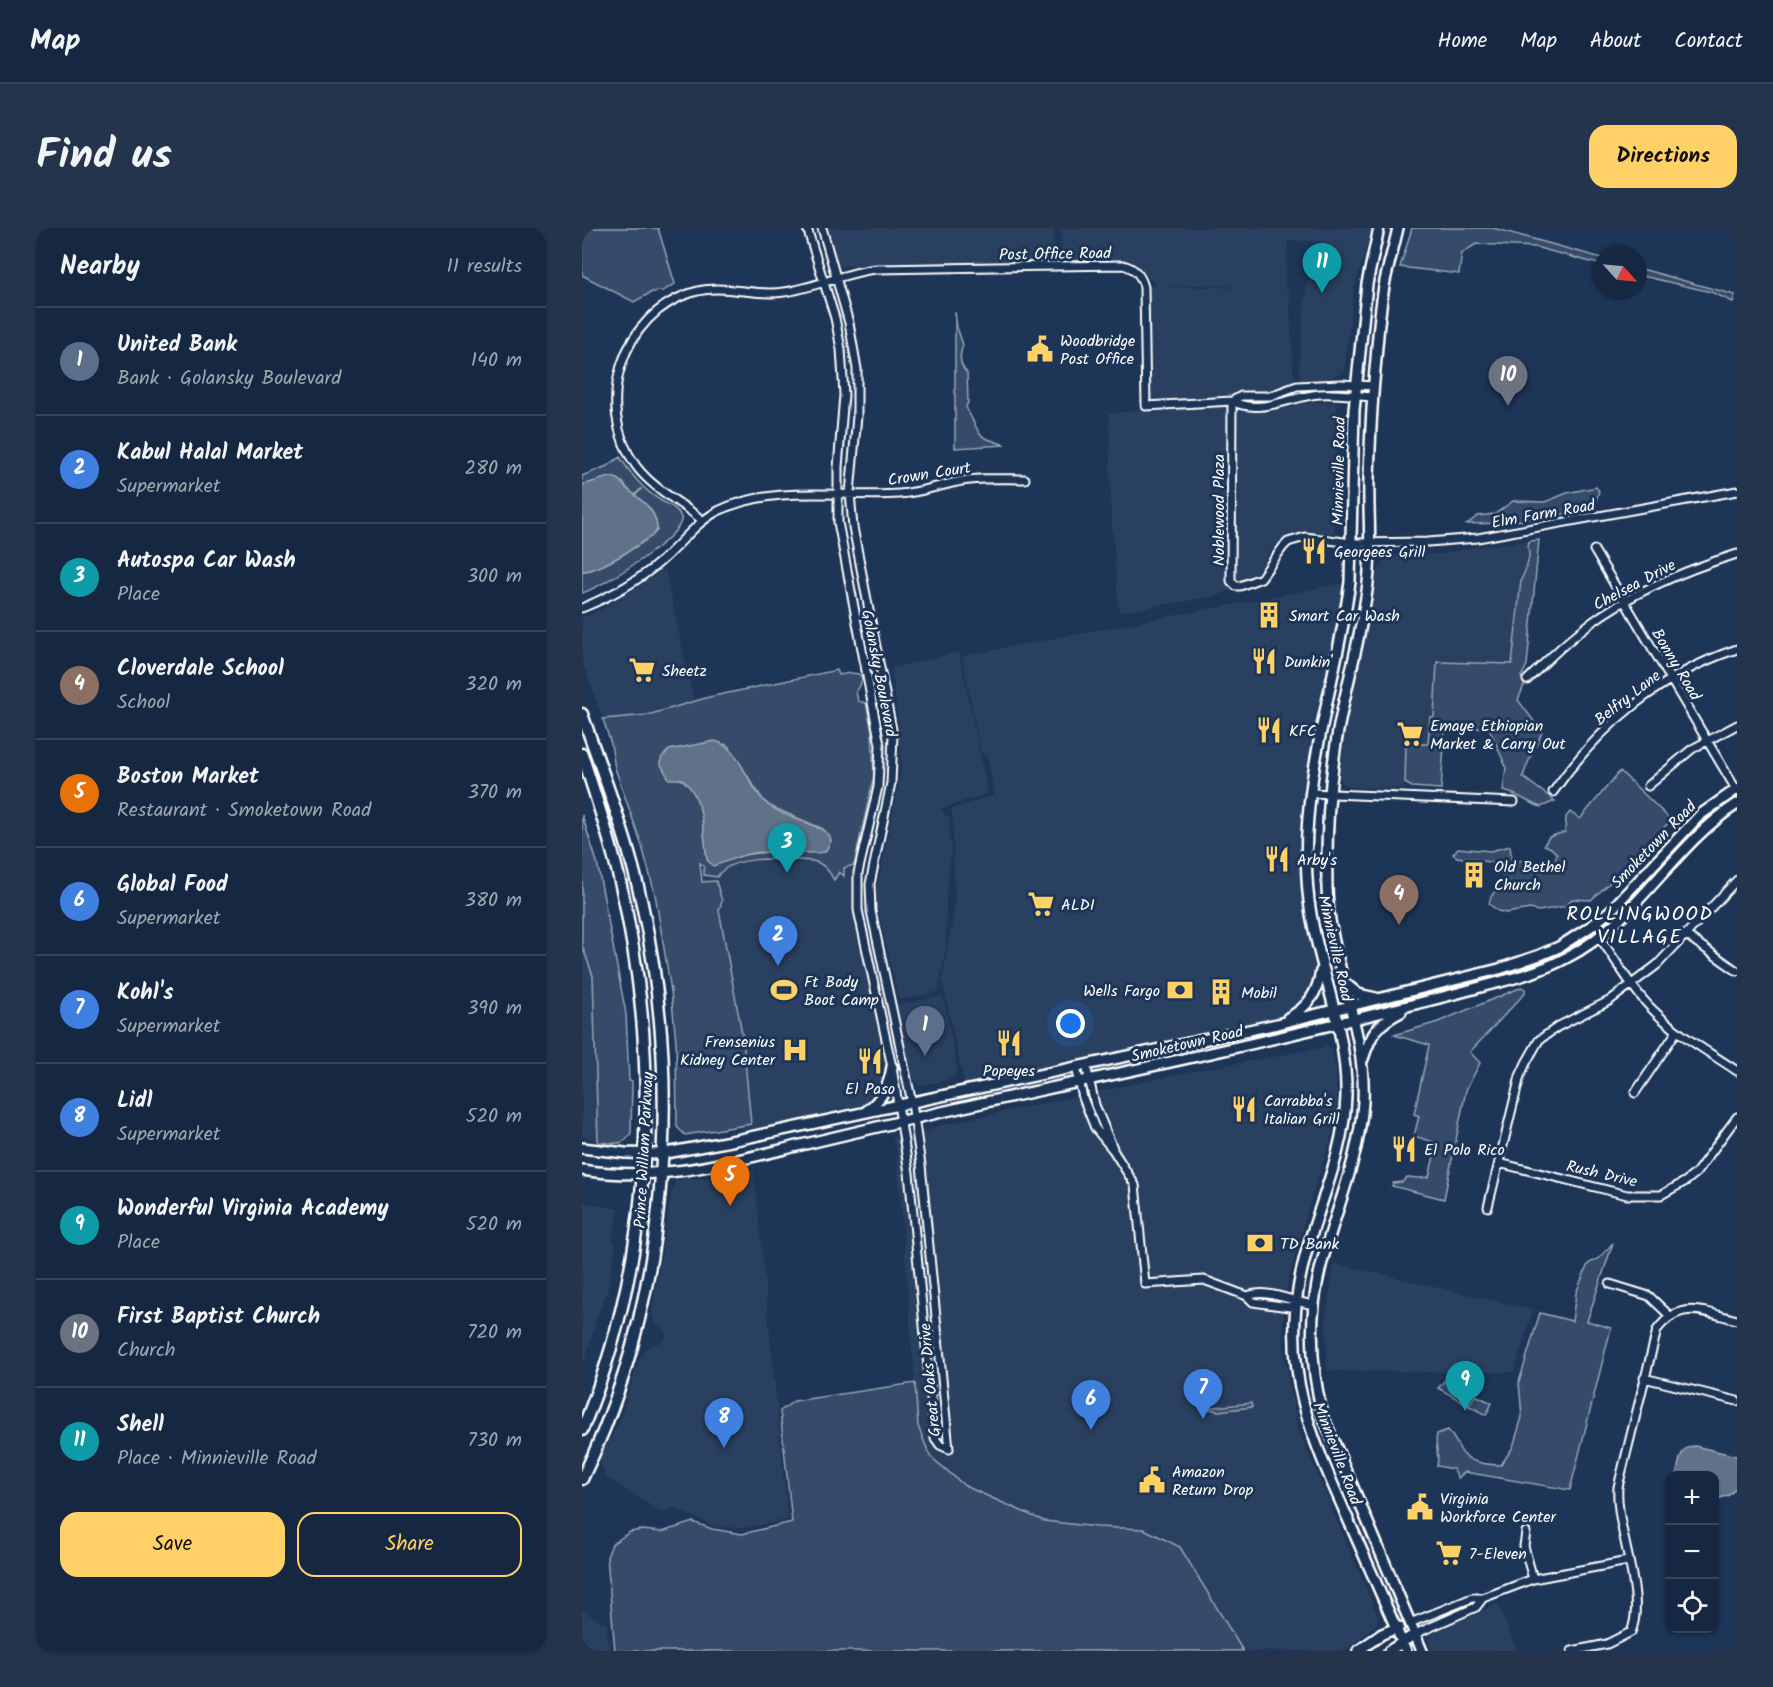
<!DOCTYPE html>
<html lang="en">
<head>
<meta charset="utf-8">
<style>
  body { margin:0; font-family:Kalam,sans-serif; background:#23344c; color:#f1f3f6 }
  .controls { position:absolute; right:18px; bottom:18px; display:grid; overflow:hidden; border-radius:12px; box-shadow:0 2px 4px #0004 }
  .controls button { width:54px; height:54px; display:grid; place-items:center; padding:0; border:0; border-bottom:2px solid #35445a; background:#162841; color:#f1f3f6; font:30px sans-serif }
  .compass { position:absolute; left:1011px; top:18px; width:54px; height:54px; border-radius:50%; background:#162841; box-shadow:0 2px 4px #0004; rotate:117deg }
  .you { position:absolute; left:489px; top:796px; width:21px; height:21px; margin:-15px; border:4px solid #fff; border-radius:50%; background:#1a73e8; box-shadow:0 0 0 9px #1a73e833 }
  .badge { display:grid; place-items:center; width:39px; height:39px; border-radius:50%; background:#ffd166; color:#fff; font-size:20px; font-weight:700 }
  .pin { position:absolute; translate:-50% -50px; filter:drop-shadow(0 2px 3px #0008) }
  .pin::after { content:''; position:absolute; top:32px; width:21px; height:18px; background:inherit; clip-path:polygon(0 0,100% 0,50% 100%) }
  .list { margin:0; padding:0; list-style:none }
  h2 { display:flex; justify-content:space-between; align-items:center; height:78px; margin:0; padding:0 24px; font-size:26px }
  h2 small { font-size:20px; font-weight:400; color:#9ea6b1 }
  .list li { display:grid; grid-template-columns:39px 1fr auto; gap:18px; align-items:center; box-sizing:border-box; height:108px; padding:0 24px; border-top:2px solid #35445a }
  .list b { display:block; font-size:22px; white-space:nowrap }
  .list p { margin:0; font-size:20px; white-space:nowrap; color:#9ea6b1 }
  .list em { font-size:20px; font-style:normal; color:#9ea6b1 }
  .actions { display:flex; gap:12px; padding:18px 24px }
  .actions a { flex:1; padding:14px 0; border:2px solid #ffd166; border-radius:18px; text-align:center; font-size:21px; color:#ffd166 }
  .actions .main { background:#ffd166; color:#111 }
  .icon { flex:none; width:33px; height:33px; fill:none; stroke:currentColor; stroke-width:2; stroke-linecap:round; stroke-linejoin:round }
  .map { position:relative; flex:none; width:1155px; height:1423px; overflow:hidden; border-radius:18px }
  header { display:flex; align-items:center; gap:36px; box-sizing:border-box; height:84px; padding:0 30px; background:#162841; border-bottom:2px solid #35445a }
  header strong { font-size:28px }
  nav { display:flex; gap:33px; margin-inline-start:auto; font-size:21px }
  .intro { display:flex; align-items:center; justify-content:space-between; box-sizing:border-box; height:144px; padding:0 36px }
  h1 { margin:0; font-size:42px }
  .button { padding:15px 27px; border-radius:18px; background:#ffd166; color:#111; font-size:21px; font-weight:700 }
  main { display:flex; gap:36px; padding:0 36px }
  aside { flex:1; background:#162841; border-radius:18px; box-shadow:0 2px 4px #0004 }
  .map>svg:first-child { display:block }
  .built { fill:#2a4161; fill-rule:evenodd }
  .green { fill:#364b69; stroke:#9aa5b4; stroke-width:1.5; fill-rule:evenodd }
  .water { fill:#617289; stroke:#a0aab8; stroke-width:1.5 }
  .lines { fill:none; stroke-linecap:round; stroke-linejoin:round }
  .stream { stroke:#a0aab8; stroke-width:2 }
  .minor-casing { stroke:#fff; stroke-width:11 }
  .major-casing { stroke:#fff; stroke-width:14 }
  .highway-casing { stroke:#fff; stroke-width:15 }
  .minor { stroke:#1d3557; stroke-width:7 }
  .major { stroke:#1d3557; stroke-width:9 }
  .highway { stroke:#1d3557; stroke-width:10 }
  .labels { text-anchor:middle; stroke-width:6; stroke-linejoin:round; paint-order:stroke }
  .street-label { font-size:16px; fill:#fff; stroke:#1d3557 }
  .poi-label { font-size:16px; fill:#fff; stroke:#1d3557; text-anchor:start }
  .quarter-label { font-size:20px; letter-spacing:1.5px; fill:#fff; stroke:#1d3557 }
</style>
</head>
<body>
<header>
<strong>Map</strong>
<nav><a>Home</a><a>Map</a><a>About</a><a>Contact</a></nav>
</header>
<div class="intro"><h1>Find us</h1><a class="button">Directions</a></div>
<main>
<aside>
<h2>Nearby<small>11 results</small></h2>
<ul class="list">
<li><span class="badge" style="background:#5c6f8a">1</span><div><b>United Bank</b><p>Bank · Golansky Boulevard</p></div><em>140 m</em></li>
<li><span class="badge" style="background:#3f7fe0">2</span><div><b>Kabul Halal Market</b><p>Supermarket</p></div><em>280 m</em></li>
<li><span class="badge" style="background:#0f9aa8">3</span><div><b>Autospa Car Wash</b><p>Place</p></div><em>300 m</em></li>
<li><span class="badge" style="background:#8d6e63">4</span><div><b>Cloverdale School</b><p>School</p></div><em>320 m</em></li>
<li><span class="badge" style="background:#e8710a">5</span><div><b>Boston Market</b><p>Restaurant · Smoketown Road</p></div><em>370 m</em></li>
<li><span class="badge" style="background:#3f7fe0">6</span><div><b>Global Food</b><p>Supermarket</p></div><em>380 m</em></li>
<li><span class="badge" style="background:#3f7fe0">7</span><div><b>Kohl's</b><p>Supermarket</p></div><em>390 m</em></li>
<li><span class="badge" style="background:#3f7fe0">8</span><div><b>Lidl</b><p>Supermarket</p></div><em>520 m</em></li>
<li><span class="badge" style="background:#0f9aa8">9</span><div><b>Wonderful Virginia Academy</b><p>Place</p></div><em>520 m</em></li>
<li><span class="badge" style="background:#6b7280">10</span><div><b>First Baptist Church</b><p>Church</p></div><em>720 m</em></li>
<li><span class="badge" style="background:#0f9aa8">11</span><div><b>Shell</b><p>Place · Minnieville Road</p></div><em>730 m</em></li>
</ul>
<div class="actions"><a class="main">Save</a><a>Share</a></div>
</aside>
<div class="map">
<svg width="1155" height="1423" viewBox="0 0 1155 1423">
  <rect width="100%" height="100%" fill="#1d3557"/>
  <filter id="ink" filterUnits="userSpaceOnUse"><feTurbulence type="fractalNoise" baseFrequency=".0167" numOctaves="2"/><feDisplacementMap in="SourceGraphic" scale="12" xChannelSelector="R" yChannelSelector="G"/><feConvolveMatrix kernelMatrix="1 2 1 2 8 2 1 2 1" color-interpolation-filters="sRGB"/></filter>
  <g filter="url(#ink)">
    <!-- built -->
    <path class="built" d="M246,0H471L473,35L256,38Z
      M479,0H790L772,60L762,144L742,152L718,154L717,137L724,62L738,13H706L703,61H707L713,175L755,174L752,305H723L699,313L689,322L671,351L635,368L537,384L529,285L527,186L569,180L564,58H575L555,39L533,33L479,35ZM617,57L677,60H678L576,58Z
      M957,312L945,437L855,434L852,489L848,490L846,517L824,516L823,561L768,559L761,556L757,548L764,501L789,385L795,346L800,335L808,329L819,326H861L898,318Z
      M83,341L112,474L66,487L21,491L0,432V390L25,378Z
      M768,354L733,537L724,647L740,737L730,771L695,796L384,863L360,752L373,677L370,581L412,567L406,529L399,524L380,428Z
      M377,424L406,565L359,581L361,585L368,590L367,615L370,616L364,669V719L356,764L317,772L293,671L320,539L310,440Z
      M183,627L275,631L272,673L274,690L306,840L304,858L287,875L176,900L156,901L140,767L100,651L162,630Z
      M0,717L11,748L16,912L0,908Z
      M361,768L375,841L372,850L338,858L330,850L314,777Z
      M749,818L754,841L755,878L750,907L727,977L705,1057L701,1093L703,1131L716,1201L796,1388L795,1395L790,1400L762,1423H661L598,1319L562,1301L515,1299L462,1293L383,1258L348,1228L336,1198L315,922L310,910L347,902L355,898L602,845Z
      M172,942L206,1292L161,1300L135,1299L92,1280L79,1284L25,1250L19,1238V1228L37,1194L57,1132L64,1120L83,1112L84,1103L73,1095L70,1083L90,961L94,953L102,950L122,951Z
      M0,974L37,981L30,1010L34,1019L25,1064L15,1089L3,1133L0,1134Z
      M752,1035L951,1082L932,1144L745,1143L744,1089Z
      M916,1376L935,1423H850L846,1412L850,1405Z
      M0,1382L25,1397L27,1423H0Z"/>
    <!-- green -->
    <path class="green" d="M0,0H76L93,56L81,63L70,64L52,74L0,47Z
      M830,0H911L1020,30V37L953,19L894,16L880,25L877,46L818,39Z
      M1056,40L1153,67L1151,74L1129,64L1056,47Z
      M373,84L375,99L381,117C377,127 377,137 385,145L386,174L384,179L397,205L403,210L423,217L373,220Z
      M38,229C49,246 60,261 78,272C86,277 96,280 99,289C105,307 17,361 0,365V343C17,344 55,318 70,308L75,302C74,273 51,273 41,254H11L0,257V248L25,238Z
      M1014,259L1017,263L1013,276L1007,282L920,295L885,296L896,288L913,286L931,273L963,274L985,265Z
      M957,312L945,437L939,449L943,455L936,472L960,504C954,520 945,533 941,549L973,573L959,579C946,575 935,565 921,563L924,539L907,500L863,501L859,561L830,559L823,555L824,516H846L848,489H852L855,434L930,436L939,352C943,344 946,337 947,328C947,322 945,319 947,313Z
      M255,442L257,447L268,445L277,446L280,450L278,458L274,464L276,473L284,475L290,502L292,548L272,637L262,640V648L257,644L252,652C248,645 243,636 231,633C206,632 150,624 135,649L122,647V638L118,635L120,654L134,653L140,673L137,682L161,811L169,896L103,907L95,899L94,814L89,763L73,666L60,618L33,540L29,516L21,491L66,487L127,469ZM143,516L147,519L181,572L188,578L241,601L248,608L249,613L216,623H197L159,627L136,636L125,632C122,609 122,557 95,550Z
      M1038,543L1089,592L1046,638L1009,672L990,671L984,678L957,683L948,681L924,685L916,683L907,676C909,664 915,660 926,661L927,653L923,652L913,635L875,629L871,626L876,620L908,623L928,618L930,634L949,631V644L970,642L975,626L969,620L962,617L967,609L983,604L984,589L988,584L998,591Z
      M0,587L15,634L44,786L47,853H50L49,905C43,919 29,915 16,914L11,748L0,717Z
      M940,759L943,761V765L888,824L898,835L884,862L862,971L810,958L811,955L820,954L825,949L837,950L847,949L855,915L832,908L837,888L832,886L847,817L812,807L856,794Z
      M1031,1015L1005,1093L1029,1100L988,1262L883,1244L876,1250L871,1241L855,1238C858,1226 852,1217 855,1206L866,1202C872,1209 875,1216 879,1223C886,1235 907,1237 919,1237L931,1219L940,1189L937,1154L958,1085L990,1093L994,1065L1006,1036L1017,1030Z
      M866,1149L872,1150L887,1161L886,1177L856,1160Z
      M333,1155L336,1198L348,1228L383,1258L462,1293L515,1299L562,1301L598,1319L661,1423H33L25,1329L30,1316L48,1304L60,1302L80,1304L111,1294L130,1301L160,1306L210,1294L198,1183L212,1173Z
      M893,1167L910,1175L904,1187L887,1178Z
      M669,1175L670,1179L636,1183L624,1180Z"/>
    <!-- water -->
    <path class="water" d="M27,249C38,249 38,255 45,261C59,272 75,281 75,302L70,308C55,318 17,344 0,343V257Z
      M133,513C158,519 164,555 182,573C198,589 225,592 244,604L249,613L243,624C221,627 196,622 172,625C157,627 145,634 131,638L125,632C121,605 123,570 100,551H87L78,535L80,529L87,522Z
      M1113,1218L1155,1228V1259L1147,1267L1133,1272L1132,1248L1094,1247C1098,1234 1097,1218 1113,1218Z"/>
    <g class="lines">
      <!-- stream -->
      <path class="stream" d="M54,266L59,261"/>
      <!-- minor casing -->
      <g class="minor-casing">
        <path id="minor" d="M225,0L253,90L259,121L262,167L256,239V294L298,517L296,559L276,645V682L310,839L327,945L353,1210L358,1217L367,1221L339,937L330,875L289,683L288,656L309,555L311,507L271,299L268,265L275,188V141L267,95L240,0
          M650,173L649,353L654,358H658L679,350L701,319L706,314L723,309L770,315L846,314L896,310L1155,263
          M650,173L659,168H688L715,158L759,156L792,158
          M121,293C99,274 72,262 54,238C11,178 39,85 112,64C142,55 172,69 202,64C234,60 262,44 295,41L541,37C553,40 559,47 562,59L564,178L650,173C678,188 709,168 738,166C756,165 773,168 791,169
          M1012,322L1155,563
          M0,380C27,369 56,353 78,334C98,317 113,295 136,283C191,256 259,270 317,266C337,265 355,258 375,254C397,249 421,251 443,251
          M945,452C964,433 984,414 1006,397C1050,364 1103,342 1155,326
          M1066,558L1110,521L1155,497
          M971,564C1016,499 1079,446 1155,421
          M729,565L932,574
          M1104,707L1155,743
          M1017,709C1035,733 1050,762 1072,783C1096,807 1127,824 1155,843
          M504,837L513,877L531,920
          M494,839L501,870L513,900L531,922L553,957L563,1056L622,1052L665,1068L671,1074L707,1079L714,1074
          M1053,865L1095,803
          M917,935L1045,967H1079L1104,953L1114,945L1155,889
          M906,979L938,848L944,835L957,812L977,798L1027,773L1075,737L1155,652
          M1028,1056L1067,1068L1088,1088
          M665,1068C686,1060 711,1074 732,1077
          M1062,1150L1155,1173
          M944,1304L942,1318L951,1351
          M828,1395L890,1370H901L951,1351L1046,1333
          M833,1406L894,1379L901,1370
          M990,1423L1025,1416L1049,1404C1065,1367 1033,1302 1036,1259L1075,1102C1098,1071 1123,1084 1155,1092"/>
      </g>
      <!-- major casing -->
      <g class="major-casing">
        <path id="major" d="M797,0L785,56L772,182L768,354C755,452 719,549 725,650C728,724 766,793 764,868C762,934 728,992 717,1056C701,1147 730,1210 766,1291C785,1335 805,1379 824,1423
          M816,0C812,18 807,35 803,53C798,79 796,105 794,131C790,171 788,212 787,252C786,286 790,321 786,355C780,405 765,454 756,503C747,555 744,608 745,660C747,733 785,800 781,874C777,932 753,983 739,1038C726,1089 728,1138 741,1188L840,1423
          M764,756L776,766L794,770
          M706,790C726,779 735,766 739,743
          M781,831C789,806 795,796 819,784
          M283,884C299,872 307,859 310,839
          M0,920L43,925L79,926L154,912L695,796L917,741L958,727L977,719L1008,699L1028,683L1118,587L1155,561
          M0,942C78,954 140,936 215,918C278,903 341,888 404,874C538,845 672,817 805,783C838,775 870,767 902,758C930,751 958,744 984,730C1054,695 1090,618 1155,576
          M776,1423L800,1406L817,1399
          M807,1423L833,1406"/>
      </g>
      <!-- highway casing -->
      <g class="highway-casing">
        <path id="highway" d="M0,486C22,549 46,611 60,676C101,864 85,1077 0,1251
          M0,526C18,582 37,638 47,697C79,865 66,1043 0,1202"/>
      </g>
      <!-- minor -->
      <use href="#minor" class="minor"/>
      <!-- major -->
      <use href="#major" class="major"/>
      <!-- highway -->
      <use href="#highway" class="highway"/>
    </g>
  </g>
  <!-- icons -->
  <defs>
    <g id="civic-bare" transform="scale(2.07)"><path d="M-.6-6.5H3V-4.5H.6V-3L4-1V1h2V6H-6V1h2V-1L-.6-3ZM-1.2 2.5V6h2.4V2.5Z" fill="#ffd166" stroke="#1d3557" stroke-width="2.5" paint-order="stroke"/></g>
    <g id="restaurant-bare" transform="scale(2.07)"><path d="M-5-6h1v4h1v-4h1v4h1v-4h1v5L-1.5 .5V6h-2V.5L-5-1ZM5-6V6H3V1.5H1.5Q1.5-4 5-6Z" fill="#ffd166" stroke="#1d3557" stroke-width="2.5" paint-order="stroke"/></g>
    <g id="building-bare" transform="scale(2.07)"><path d="M-4-6H4V6H1V3H-1V6H-4ZM-2.5-4.3h1.7v1.8h-1.7ZM.8-4.3h1.7v1.8H.8ZM-2.5-1h1.7V.8h-1.7ZM.8-1h1.7V.8H.8Z" fill="#ffd166" stroke="#1d3557" stroke-width="2.5" paint-order="stroke"/></g>
    <g id="supermarket-bare" transform="scale(2.07)"><path d="M-6-5.5h2.5l.6 2H6L4.5 2H-2.5L-4.4-4H-6ZM-1.5 3.2a1.3 1.3 0 1 0 .1 0ZM3 3.2a1.3 1.3 0 1 0 .1 0Z" fill="#ffd166" stroke="#1d3557" stroke-width="2.5" paint-order="stroke"/></g>
    <g id="stadium-bare" transform="scale(2.07)"><path d="M0-5a6.5 5 0 1 0 0 10a6.5 5 0 1 0 0-10ZM-3.5-1.8h7v3.6h-7Z" fill="#ffd166" stroke="#1d3557" stroke-width="2.5" paint-order="stroke"/></g>
    <g id="bank-bare" transform="scale(2.07)"><path d="M-6-4H6V4H-6ZM0-2.3a2.3 2.3 0 1 0 0 4.6a2.3 2.3 0 1 0 0-4.6Z" fill="#ffd166" stroke="#1d3557" stroke-width="2.5" paint-order="stroke"/></g>
    <g id="hospital-bare" transform="scale(2.07)"><path d="M-5-5h3v3.5h4V-5h3V5h-3V1.5h-4V5h-3Z" fill="#ffd166" stroke="#1d3557" stroke-width="2.5" paint-order="stroke"/></g>
  </defs>
  <g fill-rule="evenodd">
    <use href="#civic-bare" x="458" y="121"/>
    <use href="#restaurant-bare" x="732" y="323"/>
    <use href="#building-bare" x="687" y="387"/>
    <use href="#restaurant-bare" x="682" y="433"/>
    <use href="#supermarket-bare" x="60" y="442"/>
    <use href="#restaurant-bare" x="687" y="502"/>
    <use href="#supermarket-bare" x="828" y="506"/>
    <use href="#restaurant-bare" x="695" y="631"/>
    <use href="#building-bare" x="892" y="647"/>
    <use href="#supermarket-bare" x="459" y="676"/>
    <use href="#stadium-bare" x="202" y="762"/>
    <use href="#bank-bare" x="598" y="762"/>
    <use href="#building-bare" x="639" y="764"/>
    <use href="#restaurant-bare" x="427" y="815"/>
    <use href="#hospital-bare" x="213" y="822"/>
    <use href="#restaurant-bare" x="288" y="833"/>
    <use href="#restaurant-bare" x="662" y="881"/>
    <use href="#restaurant-bare" x="822" y="921"/>
    <use href="#bank-bare" x="678" y="1015"/>
    <use href="#civic-bare" x="570" y="1252"/>
    <use href="#civic-bare" x="838" y="1279"/>
    <use href="#supermarket-bare" x="867" y="1325"/>
  </g>
  <g class="labels">
    <!-- street labels -->
    <g class="street-label">
      <text transform="translate(473 25) rotate(-1)" y="6">Post Office Road</text>
      <text transform="translate(756 243) rotate(-89)" y="6">Minnieville Road</text>
      <text transform="translate(347 245) rotate(-9)" y="6">Crown Court</text>
      <text transform="translate(636 282) rotate(-90)" y="6">Noblewood Plaza</text>
      <text transform="translate(961 285) rotate(-10)" y="6">Elm Farm Road</text>
      <text transform="translate(1052 356) rotate(-28)" y="6">Chelsea Drive</text>
      <text transform="translate(1095 436) rotate(59)" y="6">Bonny Road</text>
      <text transform="translate(298 445) rotate(79)" y="6">Golansky Boulevard</text>
      <text transform="translate(1045 469) rotate(-38)" y="6">Belfry Lane</text>
      <text transform="translate(1071 616) rotate(-46)" y="6">Smoketown Road</text>
      <text transform="translate(754 720) rotate(77)" y="6">Minnieville Road</text>
      <text transform="translate(605 815) rotate(-13)" y="6">Smoketown Road</text>
      <text transform="translate(61 922) rotate(-87)" y="6">Prince William Parkway</text>
      <text transform="translate(1020 945) rotate(13)" y="6">Rush Drive</text>
      <text transform="translate(347 1152) rotate(-95)" y="6">Great Oaks Drive</text>
      <text transform="translate(756 1225) rotate(69)" y="6">Minnieville Road</text>
    </g>
    <!-- poi labels -->
    <g class="poi-label">
      <text x="478" y="118">Woodbridge<tspan x="478" dy="18">Post Office</tspan></text>
      <text x="752" y="329">Georgees Grill</text>
      <text x="707" y="393">Smart Car Wash</text>
      <text x="702" y="439">Dunkin'</text>
      <text x="80" y="448">Sheetz</text>
      <text x="848" y="503">Emaye Ethiopian<tspan x="848" dy="18">Market &amp; Carry Out</tspan></text>
      <text x="707" y="508">KFC</text>
      <text x="715" y="637">Arby's</text>
      <text x="912" y="644">Old Bethel<tspan x="912" dy="18">Church</tspan></text>
      <text x="479" y="682">ALDI</text>
      <text x="222" y="759">Ft Body<tspan x="222" dy="18">Boot Camp</tspan></text>
      <text x="578" y="768" text-anchor="end">Wells Fargo</text>
      <text x="659" y="770">Mobil</text>
      <text x="193" y="819" text-anchor="end">Frensenius<tspan x="193" dy="18">Kidney Center</tspan></text>
      <text x="427" y="848" text-anchor="middle">Popeyes</text>
      <text x="288" y="866" text-anchor="middle">El Paso</text>
      <text x="682" y="878">Carrabba's<tspan x="682" dy="18">Italian Grill</tspan></text>
      <text x="842" y="927">El Polo Rico</text>
      <text x="698" y="1021">TD Bank</text>
      <text x="590" y="1249">Amazon<tspan x="590" dy="18">Return Drop</tspan></text>
      <text x="858" y="1276">Virginia<tspan x="858" dy="18">Workforce Center</tspan></text>
      <text x="887" y="1331">7-Eleven</text>
    </g>
    <!-- quarter labels -->
    <g class="quarter-label">
      <text x="1058" y="692">ROLLINGWOOD<tspan x="1058" dy="23">VILLAGE</tspan></text>
    </g>
  </g>
</svg>
<div class="controls">
<button>+</button>
<button>−</button>
<button><svg class="icon" aria-label="locate" viewBox="0 0 24 24"><circle cx="12" cy="12" r="6"/><path d="M12 2v4M12 18v4M2 12h4M18 12h4"/></svg></button>
</div>
<svg class="compass" viewBox="-18 -18 36 36"><path d="M0-13l5 13h-10z" fill="#e53935"/><path d="M0 13l5-13h-10z" fill="#9ea6b1"/></svg>
<div class="you"></div>
<div class="pin badge" style="left:343px;top:828px;background:#5c6f8a">1</div>
<div class="pin badge" style="left:196px;top:738px;background:#3f7fe0">2</div>
<div class="pin badge" style="left:205px;top:645px;background:#0f9aa8">3</div>
<div class="pin badge" style="left:817px;top:697px;background:#8d6e63">4</div>
<div class="pin badge" style="left:148px;top:978px;background:#e8710a">5</div>
<div class="pin badge" style="left:509px;top:1202px;background:#3f7fe0">6</div>
<div class="pin badge" style="left:621px;top:1191px;background:#3f7fe0">7</div>
<div class="pin badge" style="left:142px;top:1220px;background:#3f7fe0">8</div>
<div class="pin badge" style="left:883px;top:1183px;background:#0f9aa8">9</div>
<div class="pin badge" style="left:926px;top:178px;background:#6b7280">10</div>
<div class="pin badge" style="left:740px;top:65px;background:#0f9aa8">11</div>
</div>
</main>
</body>
</html>
